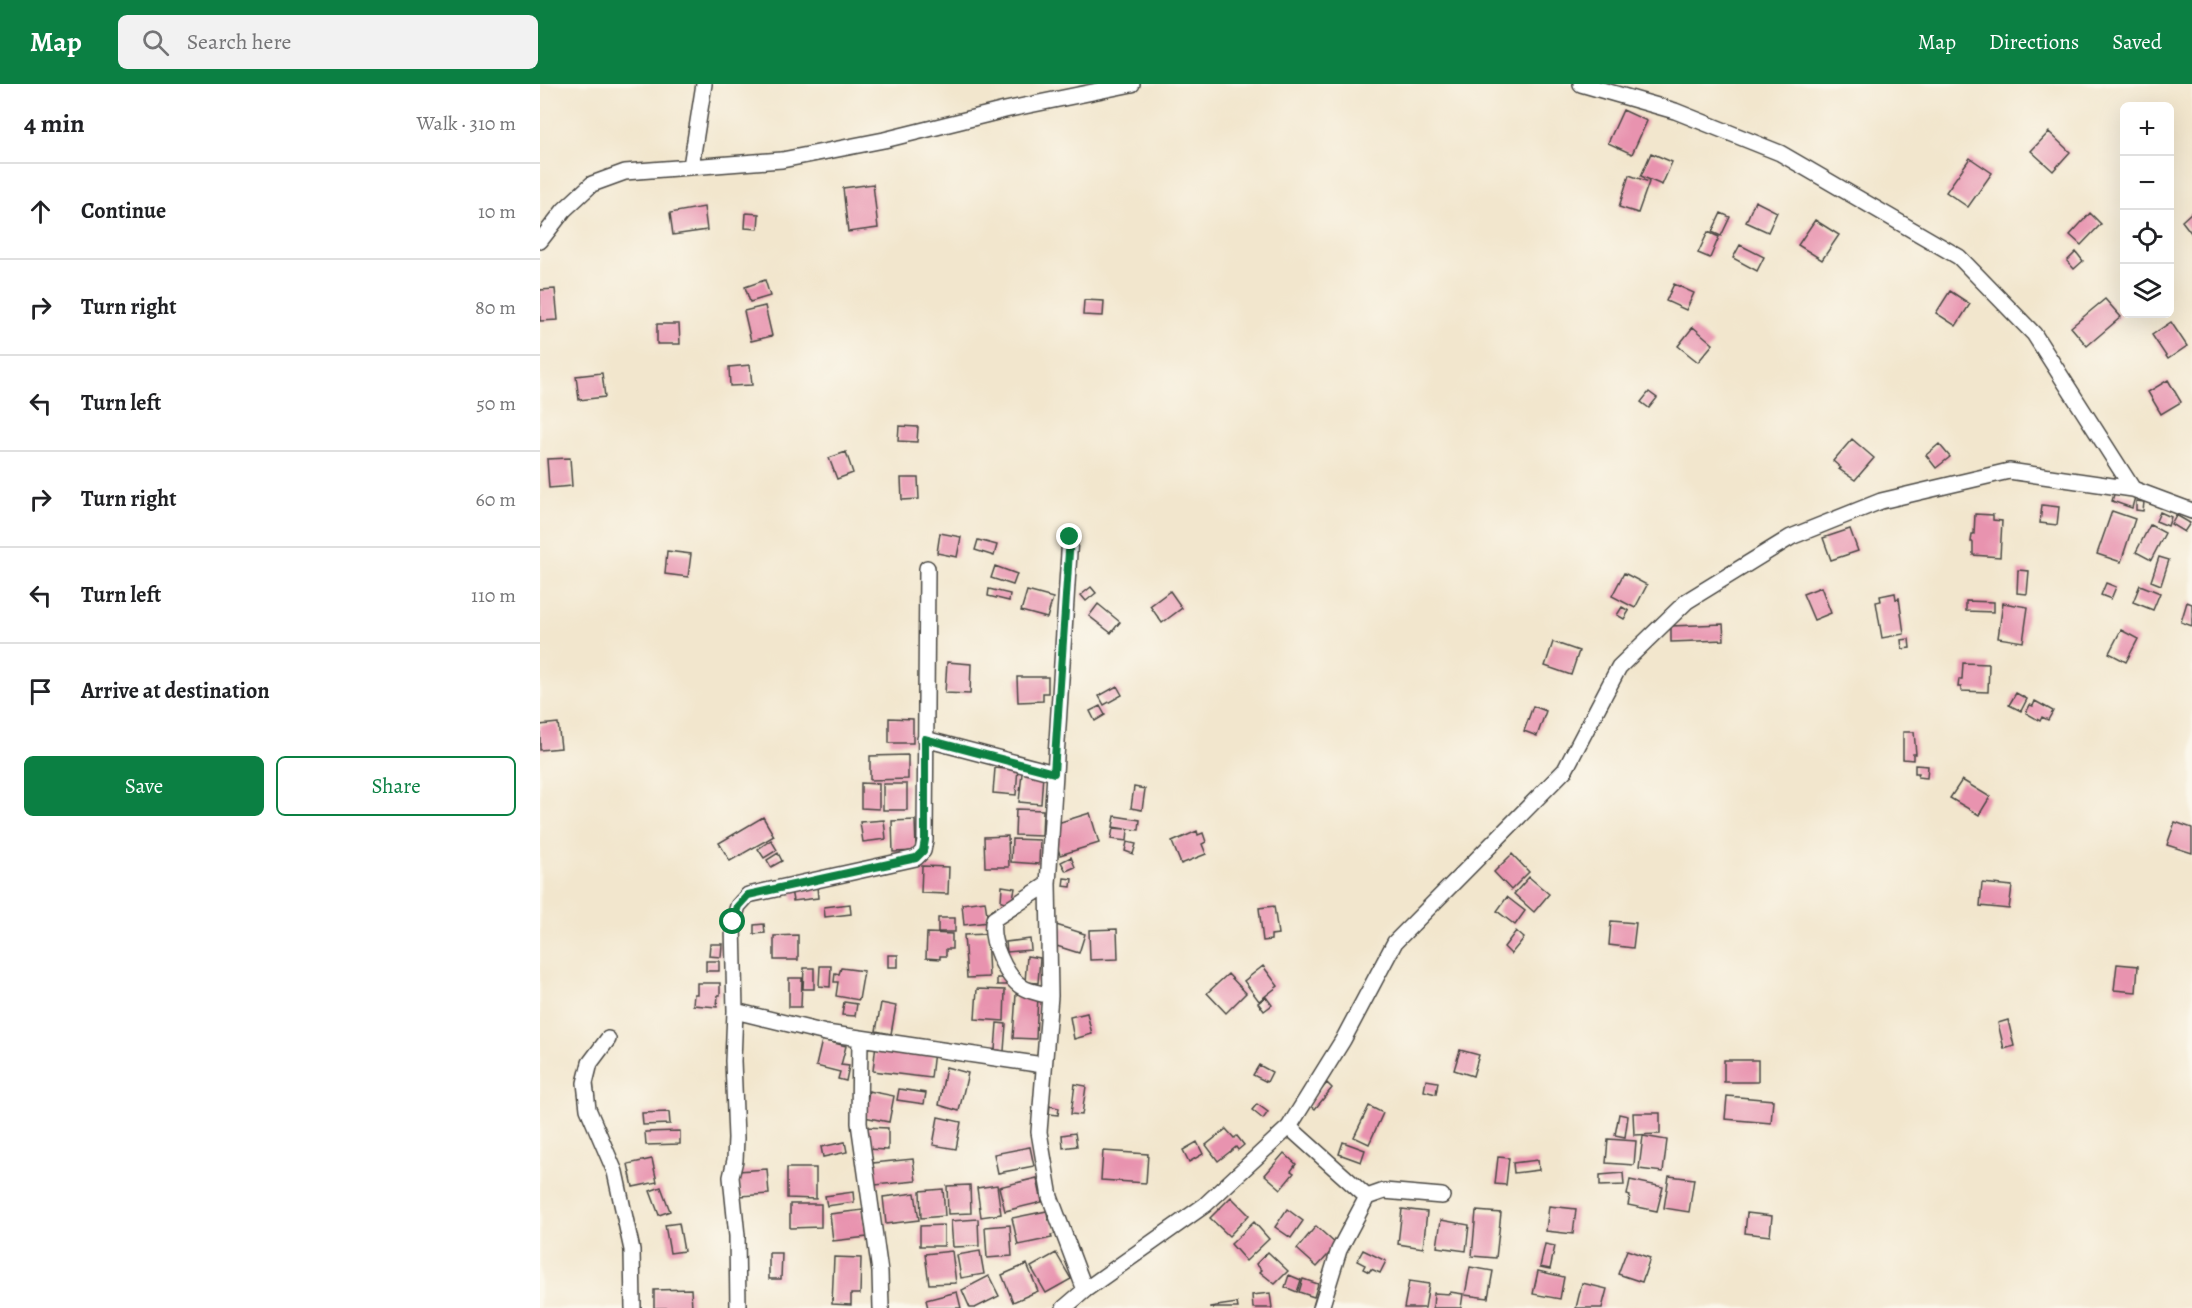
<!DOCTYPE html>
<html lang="en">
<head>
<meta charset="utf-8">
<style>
  body { margin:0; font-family:Alegreya,serif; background:#f2f2f2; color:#202124 }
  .controls { position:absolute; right:18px; top:18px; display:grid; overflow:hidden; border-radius:9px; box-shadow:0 6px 24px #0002 }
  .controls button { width:54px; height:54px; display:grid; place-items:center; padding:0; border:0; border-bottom:2px solid #e0e0e0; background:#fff; color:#202124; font:30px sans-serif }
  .stop { position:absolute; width:18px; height:18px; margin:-14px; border:4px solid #0b8043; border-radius:50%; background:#fff }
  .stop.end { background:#0b8043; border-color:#fff; box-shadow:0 2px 6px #0008 }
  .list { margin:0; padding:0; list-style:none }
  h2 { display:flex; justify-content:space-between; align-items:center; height:78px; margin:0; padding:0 24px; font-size:26px }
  h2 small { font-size:20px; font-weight:400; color:#757577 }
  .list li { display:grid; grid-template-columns:39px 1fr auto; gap:18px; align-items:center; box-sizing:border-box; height:96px; padding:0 24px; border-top:2px solid #e0e0e0 }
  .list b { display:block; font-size:22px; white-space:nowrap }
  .list em { font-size:20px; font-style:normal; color:#757577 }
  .actions { display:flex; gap:12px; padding:18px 24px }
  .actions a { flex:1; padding:14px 0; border:2px solid #0b8043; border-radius:9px; text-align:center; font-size:21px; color:#0b8043 }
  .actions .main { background:#0b8043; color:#fff }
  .icon { flex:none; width:33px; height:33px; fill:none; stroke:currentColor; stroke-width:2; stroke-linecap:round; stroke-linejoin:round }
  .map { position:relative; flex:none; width:1652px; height:1224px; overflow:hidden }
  header { display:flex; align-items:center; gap:36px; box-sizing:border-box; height:84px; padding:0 30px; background:#0b8043; color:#fff }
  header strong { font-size:28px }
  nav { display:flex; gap:33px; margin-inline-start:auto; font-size:21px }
  .search { width:420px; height:54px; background:#f2f2f2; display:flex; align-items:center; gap:15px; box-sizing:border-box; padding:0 21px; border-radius:9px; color:#757577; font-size:22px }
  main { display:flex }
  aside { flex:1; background:#fff }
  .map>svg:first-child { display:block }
  .building { fill:#e893af }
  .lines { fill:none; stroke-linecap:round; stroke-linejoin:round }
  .street-casing { stroke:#494743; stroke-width:18 }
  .street { stroke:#fff; stroke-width:15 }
  .route { stroke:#0b8043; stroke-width:8 }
</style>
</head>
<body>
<header>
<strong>Map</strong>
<div class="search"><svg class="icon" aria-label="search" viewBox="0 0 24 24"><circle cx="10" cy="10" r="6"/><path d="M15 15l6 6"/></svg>Search here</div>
<nav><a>Map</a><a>Directions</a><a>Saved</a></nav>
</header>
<main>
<aside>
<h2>4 min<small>Walk · 310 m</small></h2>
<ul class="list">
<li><svg class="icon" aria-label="ahead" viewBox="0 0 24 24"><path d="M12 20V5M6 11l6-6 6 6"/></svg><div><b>Continue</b></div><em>10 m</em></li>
<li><svg class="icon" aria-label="right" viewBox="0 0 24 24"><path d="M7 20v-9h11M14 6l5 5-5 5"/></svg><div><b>Turn right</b></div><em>80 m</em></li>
<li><svg class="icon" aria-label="left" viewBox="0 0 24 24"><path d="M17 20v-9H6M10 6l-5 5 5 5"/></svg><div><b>Turn left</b></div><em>50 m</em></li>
<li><svg class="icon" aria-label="right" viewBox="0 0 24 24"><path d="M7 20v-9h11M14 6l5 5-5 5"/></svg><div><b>Turn right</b></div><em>60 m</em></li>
<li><svg class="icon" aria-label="left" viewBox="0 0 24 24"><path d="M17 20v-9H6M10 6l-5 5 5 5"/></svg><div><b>Turn left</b></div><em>110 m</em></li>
<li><svg class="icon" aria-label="arrive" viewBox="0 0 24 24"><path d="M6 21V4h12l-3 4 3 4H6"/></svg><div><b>Arrive at destination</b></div></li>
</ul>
<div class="actions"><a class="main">Save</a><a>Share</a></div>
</aside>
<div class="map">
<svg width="1652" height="1224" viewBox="0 0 1652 1224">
  <rect width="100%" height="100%" fill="#fbf7ec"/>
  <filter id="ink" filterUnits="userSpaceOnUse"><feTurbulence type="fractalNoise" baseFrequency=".0167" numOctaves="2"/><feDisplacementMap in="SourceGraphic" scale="12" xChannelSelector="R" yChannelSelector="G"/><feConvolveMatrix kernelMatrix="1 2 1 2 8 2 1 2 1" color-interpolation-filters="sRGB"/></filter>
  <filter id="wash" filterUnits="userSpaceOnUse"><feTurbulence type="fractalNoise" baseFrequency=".008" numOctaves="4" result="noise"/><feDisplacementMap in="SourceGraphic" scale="24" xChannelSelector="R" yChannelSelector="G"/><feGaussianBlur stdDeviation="1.35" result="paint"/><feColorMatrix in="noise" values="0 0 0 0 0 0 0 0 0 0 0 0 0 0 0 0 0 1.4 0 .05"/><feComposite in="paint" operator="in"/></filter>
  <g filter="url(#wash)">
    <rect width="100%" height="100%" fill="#f2e6cd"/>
    <g id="blocks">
      <!-- building -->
      <path class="building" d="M1083,26L1107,37L1092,70L1068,59Z
        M1509,48L1530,68L1513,87L1491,67Z
        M1111,69L1132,78L1122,101L1101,92Z
        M1430,74L1452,89L1428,123L1406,108Z
        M1089,91L1109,98L1098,129L1079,123Z
        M333,100L338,144L308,148L303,104Z
        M1215,117L1237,128L1228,148L1206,138Z
        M164,123L167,146L133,151L130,129Z
        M1652,128V150L1642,137Z
        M206,129L219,130L218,145L205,144Z
        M1181,129L1190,133L1181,152L1172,148Z
        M1550,129L1561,140L1541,161L1530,151Z
        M1275,136L1299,151L1282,176L1258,161Z
        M1168,148L1179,153L1170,174L1158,169Z
        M1200,161L1224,173L1217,187L1193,174Z
        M1536,168L1543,177L1534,185L1527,177Z
        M225,196L230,212L210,218L205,203Z
        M1134,200L1154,209L1146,226L1126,217Z
        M15,205L18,236L0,237V206Z
        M1410,207L1430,220L1416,242L1396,229Z
        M1565,215L1581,233L1547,262L1531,243Z
        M544,216L564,217L563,232L543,231Z
        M225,222L232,252L211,257L204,227Z
        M1631,238L1647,262L1628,275L1612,251Z
        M117,240H139L140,260H117Z
        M1153,243L1173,260L1158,278L1138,262Z
        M210,281L212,301L190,302L189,283Z
        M62,289L65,313L39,316L36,292Z
        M1628,296L1641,318L1621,330L1608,308Z
        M1109,308L1117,314L1109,324L1101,318Z
        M359,342L378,343L377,358L358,357Z
        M1312,355L1334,374L1315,396L1299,385L1301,384L1293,377Z
        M1399,360L1410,373L1396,384L1386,371Z
        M306,368L313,389L297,395L289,374Z
        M30,374L32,402L9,404L7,375Z
        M361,394H378L379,415L362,416Z
        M1575,407L1595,413L1592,424L1572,417Z
        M1596,417L1604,418L1603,427L1596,426Z
        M1502,421L1519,423L1517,441L1500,439Z
        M1572,427L1595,435L1581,478L1557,470Z
        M1620,428L1631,433L1628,442L1616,437Z
        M1435,430L1453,431V436L1462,437L1460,473L1433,471V458H1431L1432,450H1434Z
        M1636,431L1650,439L1644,448L1631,440Z
        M1610,441L1625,449L1611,476L1596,468Z
        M1310,445L1318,467L1291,476L1283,454Z
        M400,449L421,453L417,473L397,469Z
        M438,456L457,461L454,472L435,466Z
        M127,467L151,470L148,493L125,490Z
        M1619,473L1629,476L1621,501L1611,497Z
        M455,482L477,490L473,501L451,494Z
        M1478,486L1489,487L1487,510L1477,509Z
        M1084,489L1107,501L1095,524L1072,512Z
        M1566,499L1576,503L1571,515L1561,511Z
        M1600,501L1620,509L1613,526L1593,518Z
        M551,503L556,509L546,517L541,511Z
        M1281,503L1291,529L1274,536L1263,510Z
        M449,505L470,510L469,517L448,512Z
        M487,507L513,514L507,534L481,527Z
        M630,507L642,524L622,539L610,522Z
        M1355,509L1356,515L1359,514L1364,550L1342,554L1336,518L1341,517L1340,512Z
        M1426,517L1454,518V528L1426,527Z
        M1647,518L1652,520V542L1641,538Z
        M1463,519L1488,523L1483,558L1458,554Z
        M558,520L580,538L571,549L549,532Z
        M1082,523L1089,527L1084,535L1077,531Z
        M1183,540L1184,556L1131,558V542Z
        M1581,546L1598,555L1586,578L1569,569Z
        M1369,555L1370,564L1362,565L1361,556Z
        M1013,558L1039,567L1031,591L1005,582Z
        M407,578L431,580L430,610L405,609Z
        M1423,579L1449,580L1448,608L1421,607V603H1418L1419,595H1422Z
        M477,593H508V609H503V617L478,618Z
        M577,602L582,611L564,621L559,612Z
        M1476,609L1487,615L1481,627L1469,621Z
        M1495,617L1513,627L1508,636L1502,633L1500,637L1486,629L1490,621L1493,622Z
        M560,622L565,631L555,637L550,627Z
        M993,622L1006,627L997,652L984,647Z
        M349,634L373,635V659H349Z
        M18,639L21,664L0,666V641Z
        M1363,648H1374L1376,670H1373V676L1363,675Z
        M368,671V695L330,696V672Z
        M1375,681L1388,682L1387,694L1378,693L1379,689H1375Z
        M465,682L478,683L476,711L453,709L455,684L465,685Z
        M482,689L503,690L501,720L479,718Z
        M1422,696L1450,713L1439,731L1410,714Z
        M321,699L339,700V725L321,724Z
        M343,700H367V726H343Z
        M594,703L605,705L602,726L591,724Z
        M476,725L503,726L502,752L475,751Z
        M550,729L559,759L520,771L511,741Z
        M575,732L600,736L599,746L588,745L587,757L571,755L573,744L585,745L573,743Z
        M223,733L234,752L190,777L179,759Z
        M344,736L346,755L323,758L320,738Z
        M375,736L376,767L353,768L352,737Z
        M1635,738L1652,744V769L1627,761Z
        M657,747L658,751L663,749L666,758L662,760L666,770L641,780L632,758Z
        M468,752L469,783H445L444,753Z
        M472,755L500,756L499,780L471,778Z
        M231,756L237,766L224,774L218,765Z
        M587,758L596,760L593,770L585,767Z
        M238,769L242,777L231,783L227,776Z
        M972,770L989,788L971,806L954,788Z
        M531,773L535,783L526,787L521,778Z
        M382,782L409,783L408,810L381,809Z
        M989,793L1009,810L994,828L974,810Z
        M524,794L532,795L531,803L523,802Z
        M1442,799L1472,802L1469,825L1440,822Z
        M277,802L278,814L253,817L251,806Z
        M462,802L475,804L472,819L461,817Z
        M967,813L985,827L975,841L957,827Z
        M445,817L448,838L424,841L422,820Z
        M310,820L311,830L285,833L284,823Z
        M734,822L738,850L731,851V856L723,857L719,824Z
        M398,834H415V848H398Z
        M1071,837L1096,839L1093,864L1069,861Z
        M224,840L225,849L214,850V841Z
        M513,840L545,850L539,869L507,859Z
        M577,845L578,875L550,876L549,846Z
        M976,847L984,854L971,870L964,863Z
        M387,849L412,850V865H406V872H400V875L386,874Z
        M447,850L449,893L427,894L424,851Z
        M258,851V876H234V852Z
        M490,855L491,866L467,868L466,858Z
        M170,860H182L181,873L169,872Z
        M348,871H358V883H348Z
        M487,872L500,874L498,899L485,898Z
        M166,877H179V887H166Z
        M1577,880L1598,882L1596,908L1574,906Z
        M280,882H291L290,903L279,902Z
        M723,882L738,902L719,917L704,897Z
        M264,884H274V905H263Z
        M301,884L324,887L319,916L296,912L298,898H294L295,889L299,890Z
        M688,890L706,909L686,929L667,909Z
        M249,894H262L261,923H249Z
        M457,894H467V901H457Z
        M157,899H180V911H178L177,923L153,921L154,910H157Z
        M437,905L465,906L464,937L435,935Z
        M476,910L498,911L496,955L473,954Z
        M726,913L732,921L724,927L718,919Z
        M304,918L317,920L315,932L302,931Z
        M341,919L356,922L351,950L336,947Z
        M547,929L552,950L534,955L530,933Z
        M1468,936L1474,962L1464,965L1458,939Z
        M457,939L466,940L464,967L455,966Z
        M282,956L306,962L301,981L309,982L306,997L298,995L300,988L276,982Z
        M336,959L394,967L391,994L333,987Z
        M920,966L939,971L933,992L914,986Z
        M1184,976H1218V998H1184Z
        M719,981L732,988L727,998L713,991Z
        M406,983L428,989L419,1027L399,1021Z
        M886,996L898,998L896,1010L884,1007Z
        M787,999L792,1004L775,1025L769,1020Z
        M535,1000L546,1002L542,1031L531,1030Z
        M359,1005L386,1009L384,1020L357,1016Z
        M329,1007L354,1012L349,1038L324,1033Z
        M1187,1012L1233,1016L1231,1039L1185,1035Z
        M717,1020L728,1028L723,1035L712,1026Z
        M510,1022L519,1024L518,1031L509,1030Z
        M829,1022L843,1029L829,1060L814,1053Z
        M129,1028L130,1040L103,1041L102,1029Z
        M1093,1029H1120V1050L1094,1051Z
        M1079,1030L1088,1032L1085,1053L1075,1051Z
        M398,1033L421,1038L416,1065L393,1061Z
        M325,1043L348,1044V1066L324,1065Z
        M686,1045L694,1054L697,1052L704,1061L698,1066L696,1063L678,1077L666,1061Z
        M140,1047V1060L106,1061L105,1048Z
        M535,1049L537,1062L523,1064L522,1051Z
        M1103,1052L1127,1056L1123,1088L1099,1085Z
        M1068,1055L1096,1057L1094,1081L1066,1079Z
        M305,1058L307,1068L283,1073L281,1063Z
        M657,1058L663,1070L649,1078L643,1066Z
        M803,1058L825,1066L821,1078L799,1070Z
        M490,1063L494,1082L458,1089L454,1070Z
        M563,1067L608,1070L606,1099L561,1096Z
        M744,1069L756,1080L751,1087L754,1089L741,1105L725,1091Z
        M958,1073L969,1074L966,1101L955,1100Z
        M112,1075L117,1098L93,1103L88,1080Z
        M373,1075L376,1097L335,1101L333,1079Z
        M998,1076L999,1086L974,1089L973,1079Z
        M247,1084H276V1115L247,1114Z
        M227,1085L229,1110L200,1112L198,1087Z
        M1083,1089L1084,1101L1060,1102V1091Z
        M1129,1092L1154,1095L1149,1128L1124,1124Z
        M497,1094L502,1118L465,1127L459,1103Z
        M1090,1096L1123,1103L1117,1127L1088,1121L1090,1112L1087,1111Z
        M430,1101L431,1129L408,1130L407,1102Z
        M457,1101L461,1130L441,1133L437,1104Z
        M121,1103L130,1127L119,1131L110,1107Z
        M403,1105L405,1132L381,1134L380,1107Z
        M313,1108L314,1118L287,1122L285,1112Z
        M375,1109L379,1136L346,1140L343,1113Z
        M691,1113L709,1131L689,1152L670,1134Z
        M250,1120H281V1143L250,1144Z
        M1009,1122L1036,1125L1033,1150L1006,1147Z
        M747,1125L763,1137L751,1154L735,1143Z
        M862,1125L887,1128L883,1164L858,1160Z
        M323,1126L327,1153L293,1157L290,1130Z
        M507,1127L508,1136L512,1135L515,1150L511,1151L512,1154L478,1161L472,1134Z
        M936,1127L961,1129L956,1174L932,1172Z
        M1207,1129L1232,1132L1230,1152L1205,1149Z
        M438,1135L439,1162L413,1163L411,1137Z
        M901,1136L929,1141L926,1167L897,1163Z
        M714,1138L729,1155L706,1177L691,1160Z
        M139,1139L144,1167L130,1169L125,1141Z
        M404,1141V1162H380V1142Z
        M470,1141L472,1172L447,1174L445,1143Z
        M776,1142L797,1161L777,1183L757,1165Z
        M1005,1160L1015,1162L1010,1185L1000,1183Z
        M823,1166L846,1177L840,1189L831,1185L829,1188L823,1185L825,1181L817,1177Z
        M1087,1166L1110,1174L1102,1198L1078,1190Z
        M412,1167L416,1199L389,1200L385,1170Z
        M440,1167L444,1190L421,1194L417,1171Z
        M728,1168L748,1187L735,1200L720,1188L722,1186L716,1180Z
        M229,1169H242L241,1195H229Z
        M516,1169L531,1195L506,1209L491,1183Z
        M294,1173L321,1174L320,1210H311V1221L292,1220Z
        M487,1180L498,1207L473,1218L462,1191Z
        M930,1183L953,1187L948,1214L925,1211Z
        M998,1187L1024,1193L1020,1215L993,1210Z
        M749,1191L761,1196L757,1208L745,1203Z
        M449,1192L459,1212L435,1224H430L422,1206Z
        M763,1195L778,1200L774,1213L759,1208Z
        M869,1197L889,1200L885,1224H864Z
        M1042,1199L1067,1205L1062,1224H1036Z
        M151,1205L152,1224H114V1206Z
        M417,1208L421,1224H388L386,1216Z
        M910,1208L923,1210L921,1224H893L894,1209L910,1210Z
        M730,1209L732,1224H713L712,1211Z
        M697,1219L698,1224H670V1223Z"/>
    </g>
  </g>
  <g filter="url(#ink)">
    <use href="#blocks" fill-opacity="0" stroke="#494743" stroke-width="1.5"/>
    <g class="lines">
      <!-- street casing -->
      <g class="street-casing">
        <path id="street" d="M1041,0L1135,27L1240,69L1419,173L1494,250L1593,405
          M151,82L164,0
          M0,157L24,126L52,100L85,88L242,76L344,56L465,26L592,0
          M530,453L508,800L510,912L499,1048L510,1113L545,1206
          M385,655L514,689
          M508,800L454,835C448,854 465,892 482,903C489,908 501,909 510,912
          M195,927L193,977L196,1054L195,1076L191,1093L197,1152L198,1224
          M320,954L503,981
          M68,955L50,979L45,999L48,1025L75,1088L92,1166L93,1224
          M749,1043L827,1113
          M341,1224L340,1188L319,1039L320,954L286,949L195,927L193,839L198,822L208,811L376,774L383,767L385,756L387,484
          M524,1224L545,1206L665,1121L749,1043L803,956L855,858L1025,686L1079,583L1147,517L1251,453L1341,417L1469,387L1593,405L1652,427
          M781,1224L799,1166L827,1113L844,1107L902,1112"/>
      </g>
      <!-- street -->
      <use href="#street" class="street"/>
    </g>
  </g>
  <g class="lines" filter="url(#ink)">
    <!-- route -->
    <path class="route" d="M193,838L198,822L208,811L376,774L383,767L385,756V655L514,689L530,453"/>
  </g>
</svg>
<div class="controls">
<button>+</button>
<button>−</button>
<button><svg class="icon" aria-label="locate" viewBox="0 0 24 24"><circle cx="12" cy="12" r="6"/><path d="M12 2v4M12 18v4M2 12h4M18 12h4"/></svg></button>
<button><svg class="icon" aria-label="layers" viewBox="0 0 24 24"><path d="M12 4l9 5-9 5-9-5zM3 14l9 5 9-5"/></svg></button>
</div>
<div class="stop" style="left:193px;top:838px"></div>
<div class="stop end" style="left:530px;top:453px"></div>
</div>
</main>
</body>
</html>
